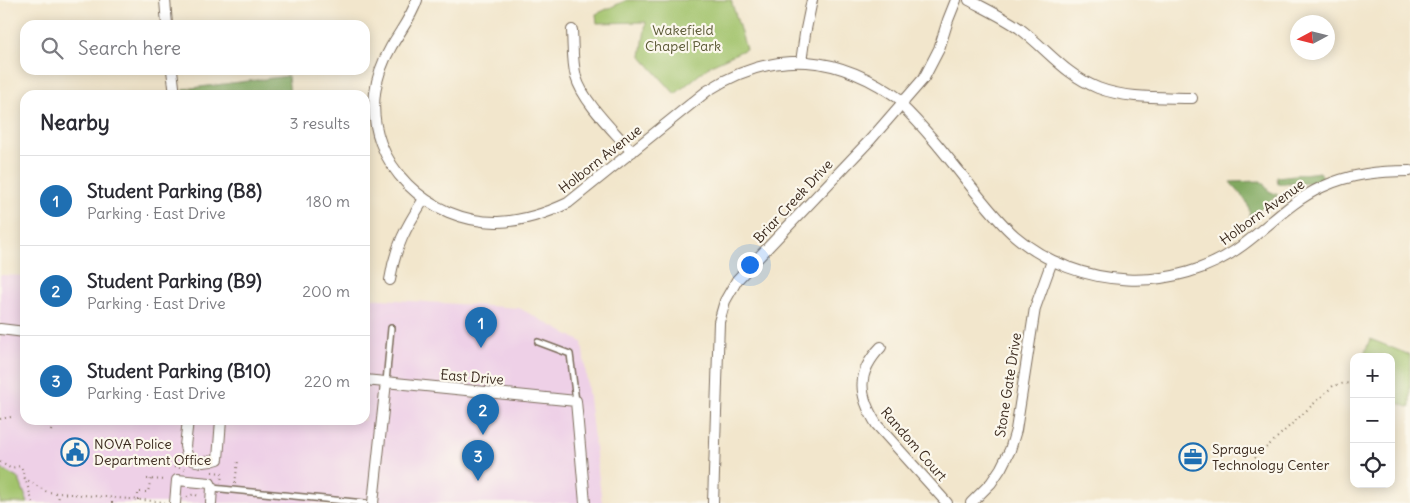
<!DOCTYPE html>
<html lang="en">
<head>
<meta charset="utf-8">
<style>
  body { margin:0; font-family:Delius,sans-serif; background:#f7f7f7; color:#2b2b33 }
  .controls { position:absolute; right:15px; bottom:15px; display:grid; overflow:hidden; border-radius:10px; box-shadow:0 2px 12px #0003 }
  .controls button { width:45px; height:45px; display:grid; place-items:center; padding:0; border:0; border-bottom:1px solid #e1e1e2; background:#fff; color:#2b2b33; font:25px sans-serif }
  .compass { position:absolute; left:1290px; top:15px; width:45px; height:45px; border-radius:50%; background:#fff; box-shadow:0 2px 12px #0003; rotate:263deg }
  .you { position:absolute; left:749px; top:264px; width:18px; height:18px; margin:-12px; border:4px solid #fff; border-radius:50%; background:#1a73e8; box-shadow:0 0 0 8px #1a73e833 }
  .badge { display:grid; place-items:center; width:32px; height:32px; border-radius:50%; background:#1f6fb2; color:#fff; font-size:16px; font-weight:700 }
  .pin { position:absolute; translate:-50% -41px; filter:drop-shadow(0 1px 2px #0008) }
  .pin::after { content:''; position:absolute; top:26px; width:18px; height:15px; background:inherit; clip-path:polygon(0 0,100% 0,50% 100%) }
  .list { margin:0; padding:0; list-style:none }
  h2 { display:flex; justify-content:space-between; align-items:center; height:65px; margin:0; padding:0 20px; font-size:21px }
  h2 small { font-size:16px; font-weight:400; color:#7c7c81 }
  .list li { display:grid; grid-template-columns:32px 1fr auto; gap:15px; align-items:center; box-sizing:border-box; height:90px; padding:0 20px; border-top:1px solid #e1e1e2 }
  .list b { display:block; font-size:19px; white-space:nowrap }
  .list p { margin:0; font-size:16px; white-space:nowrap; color:#7c7c81 }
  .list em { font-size:16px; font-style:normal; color:#7c7c81 }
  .icon { flex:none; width:28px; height:28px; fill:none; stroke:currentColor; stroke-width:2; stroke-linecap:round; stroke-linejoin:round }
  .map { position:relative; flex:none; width:1410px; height:503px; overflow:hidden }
  .search { position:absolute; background:#fff; box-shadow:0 2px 12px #0003; left:20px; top:20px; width:350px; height:55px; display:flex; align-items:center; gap:12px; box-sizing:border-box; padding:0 18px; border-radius:15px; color:#7c7c81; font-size:19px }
  .panel { position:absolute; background:#fff; box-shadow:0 2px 12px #0003; left:20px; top:90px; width:350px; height:335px; border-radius:15px }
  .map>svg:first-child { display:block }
  .built { fill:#eed0e7 }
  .green { fill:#a2c36c; stroke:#6e7645 }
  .forest { fill:#81a960; stroke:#5e6a3f }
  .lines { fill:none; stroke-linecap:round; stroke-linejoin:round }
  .lane-casing { stroke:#7b6c5b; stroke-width:8 }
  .street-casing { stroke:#7b6c5b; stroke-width:12 }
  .path { stroke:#7b6c5b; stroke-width:2; stroke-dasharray:1 4; stroke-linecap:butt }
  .lane { stroke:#fff; stroke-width:5 }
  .street { stroke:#fff; stroke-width:10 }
  .labels { text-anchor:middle; stroke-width:4.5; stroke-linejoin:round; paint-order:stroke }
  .park-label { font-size:14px; fill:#5a5835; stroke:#fbf7ec }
  .street-label { font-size:14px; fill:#3b2a1e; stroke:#fbf7ec }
  .poi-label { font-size:14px; fill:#3b2a1e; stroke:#fbf7ec; text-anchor:start }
</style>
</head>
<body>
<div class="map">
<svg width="1410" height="503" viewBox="0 0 1410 503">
  <rect width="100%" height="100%" fill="#fbf7ec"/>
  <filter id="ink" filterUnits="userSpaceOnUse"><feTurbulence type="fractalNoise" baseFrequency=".02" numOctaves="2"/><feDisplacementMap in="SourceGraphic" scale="10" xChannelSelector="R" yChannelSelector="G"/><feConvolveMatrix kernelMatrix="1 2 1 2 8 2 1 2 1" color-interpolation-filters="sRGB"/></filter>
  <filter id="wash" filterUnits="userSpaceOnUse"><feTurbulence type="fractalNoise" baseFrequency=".0096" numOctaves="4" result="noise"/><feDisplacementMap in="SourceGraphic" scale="20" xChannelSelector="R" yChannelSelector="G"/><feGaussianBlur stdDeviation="1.12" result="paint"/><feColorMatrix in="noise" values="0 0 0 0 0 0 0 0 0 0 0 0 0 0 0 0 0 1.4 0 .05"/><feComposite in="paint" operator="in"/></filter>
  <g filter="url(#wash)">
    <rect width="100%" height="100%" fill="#f2e6cc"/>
    <!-- built -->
    <path class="built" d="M0,275L25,276V420H365V298L519,308L582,342L602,503H0Z"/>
    <!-- green -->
    <path class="green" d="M627,0H731L746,49L711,65L675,94L641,56L646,22L597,23L596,14Z
      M1370,339L1410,355V408L1391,400V357H1363Z
      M0,468L19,479L28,503H0Z"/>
    <!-- forest -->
    <path class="forest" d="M288,76L290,95H184V89Z
      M1320,172L1326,183L1278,184L1277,177Z
      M1261,181L1269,191L1278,195L1247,220C1256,207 1238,192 1230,182Z"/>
  </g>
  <g filter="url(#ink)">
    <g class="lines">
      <!-- lane casing -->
      <g class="lane-casing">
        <path id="lane" d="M538,342L570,354L576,401
          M386,382L391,328
          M212,488L365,503"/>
      </g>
      <!-- street casing -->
      <g class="street-casing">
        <path id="street" d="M165,0L167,25
          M417,0C411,18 400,31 391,47C383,61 377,76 375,93C366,164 430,223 498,222C524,221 545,214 568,203L707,91C776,47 839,54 904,102
          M969,0C986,9 1003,17 1019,28C1046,48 1065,75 1098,88C1127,99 1161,97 1192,98
          M572,30C573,45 572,62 576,77C583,102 615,132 632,152
          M801,62L805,34L812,0
          M172,70L175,95
          M901,105C929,132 953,164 977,194C989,209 1001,224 1015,236C1078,290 1176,295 1243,245C1270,225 1291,201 1322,187C1350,174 1379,171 1410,171
          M390,280C395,247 406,227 424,199
          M0,329L25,332
          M881,347C856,373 858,395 877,425L947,503
          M365,380L576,401L585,503
          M188,420L185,446L187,455C193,464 208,463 218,459L221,420
          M175,503L177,480L210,483L212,488L211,503
          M373,503L386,382
          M713,503L719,322L725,301L737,280L871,139L924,78L939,49L948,20L956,0
          M971,503L991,483L1001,468L1010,450L1016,430L1035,308L1052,261"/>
      </g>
      <!-- path -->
      <path class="path" d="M0,419L11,417
        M51,431L53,420
        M1255,458L1333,386L1345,383L1354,385
        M0,462L10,468L21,466L33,503
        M175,466L176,456
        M174,467L187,469
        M212,472L222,473L221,483
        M24,478L47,492L165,502
        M147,479L166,480
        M235,483L238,461
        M187,497L194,494L200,497
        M138,500V492H148L151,478
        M58,503L59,494
        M112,503V498"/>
      <!-- lane -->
      <use href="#lane" class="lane"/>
      <!-- street -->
      <use href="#street" class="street"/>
    </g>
  </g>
  <!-- icons -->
  <defs>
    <g id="civic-ring" transform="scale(1.4375)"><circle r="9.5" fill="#fbf7ec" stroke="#1f6fb2" stroke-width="1.5"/><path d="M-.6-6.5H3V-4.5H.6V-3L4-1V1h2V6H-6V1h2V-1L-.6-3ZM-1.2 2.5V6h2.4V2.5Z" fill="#1f6fb2"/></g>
    <g id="office-ring" transform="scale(1.4375)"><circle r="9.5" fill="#fbf7ec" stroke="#1f6fb2" stroke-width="1.5"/><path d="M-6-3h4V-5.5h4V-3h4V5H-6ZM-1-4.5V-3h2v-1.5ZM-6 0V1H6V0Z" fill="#1f6fb2"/></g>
  </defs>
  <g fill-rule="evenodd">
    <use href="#civic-ring" x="75" y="452"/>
    <use href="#office-ring" x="1193" y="457"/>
  </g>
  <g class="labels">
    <!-- park labels -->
    <g class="park-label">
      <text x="683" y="35">Wakefield<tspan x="683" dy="16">Chapel Park</tspan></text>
    </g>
    <!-- street labels -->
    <g class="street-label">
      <text transform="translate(600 159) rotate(-38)" y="5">Holborn Avenue</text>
      <text transform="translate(793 201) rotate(-47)" y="5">Briar Creek Drive</text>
      <text transform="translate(1262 212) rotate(-36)" y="5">Holborn Avenue</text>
      <text transform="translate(472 377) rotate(5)" y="5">East Drive</text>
      <text transform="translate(1008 385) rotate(-81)" y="5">Stone Gate Drive</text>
      <text transform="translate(914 444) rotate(49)" y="5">Random Court</text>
    </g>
    <!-- poi labels -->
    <g class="poi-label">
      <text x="94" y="449">NOVA Police<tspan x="94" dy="16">Department Office</tspan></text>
      <text x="1212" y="454">Sprague<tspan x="1212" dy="16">Technology Center</tspan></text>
    </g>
  </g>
</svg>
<div class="controls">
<button>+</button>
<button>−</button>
<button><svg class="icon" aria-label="locate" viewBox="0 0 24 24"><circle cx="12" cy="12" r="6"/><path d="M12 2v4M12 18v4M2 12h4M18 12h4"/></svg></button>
</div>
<svg class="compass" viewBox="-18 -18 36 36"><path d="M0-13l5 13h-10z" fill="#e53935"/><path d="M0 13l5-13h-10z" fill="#7c7c81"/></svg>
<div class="you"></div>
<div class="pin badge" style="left:481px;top:348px">1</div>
<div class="pin badge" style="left:483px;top:435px">2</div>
<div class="pin badge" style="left:478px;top:481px">3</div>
<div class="search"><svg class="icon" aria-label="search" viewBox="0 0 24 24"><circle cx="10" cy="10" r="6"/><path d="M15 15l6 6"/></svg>Search here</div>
<section class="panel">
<h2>Nearby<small>3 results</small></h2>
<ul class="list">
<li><span class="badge">1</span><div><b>Student Parking (B8)</b><p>Parking · East Drive</p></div><em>180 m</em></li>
<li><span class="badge">2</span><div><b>Student Parking (B9)</b><p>Parking · East Drive</p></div><em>200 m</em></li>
<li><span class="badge">3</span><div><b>Student Parking (B10)</b><p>Parking · East Drive</p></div><em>220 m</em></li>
</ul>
</section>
</div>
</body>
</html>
